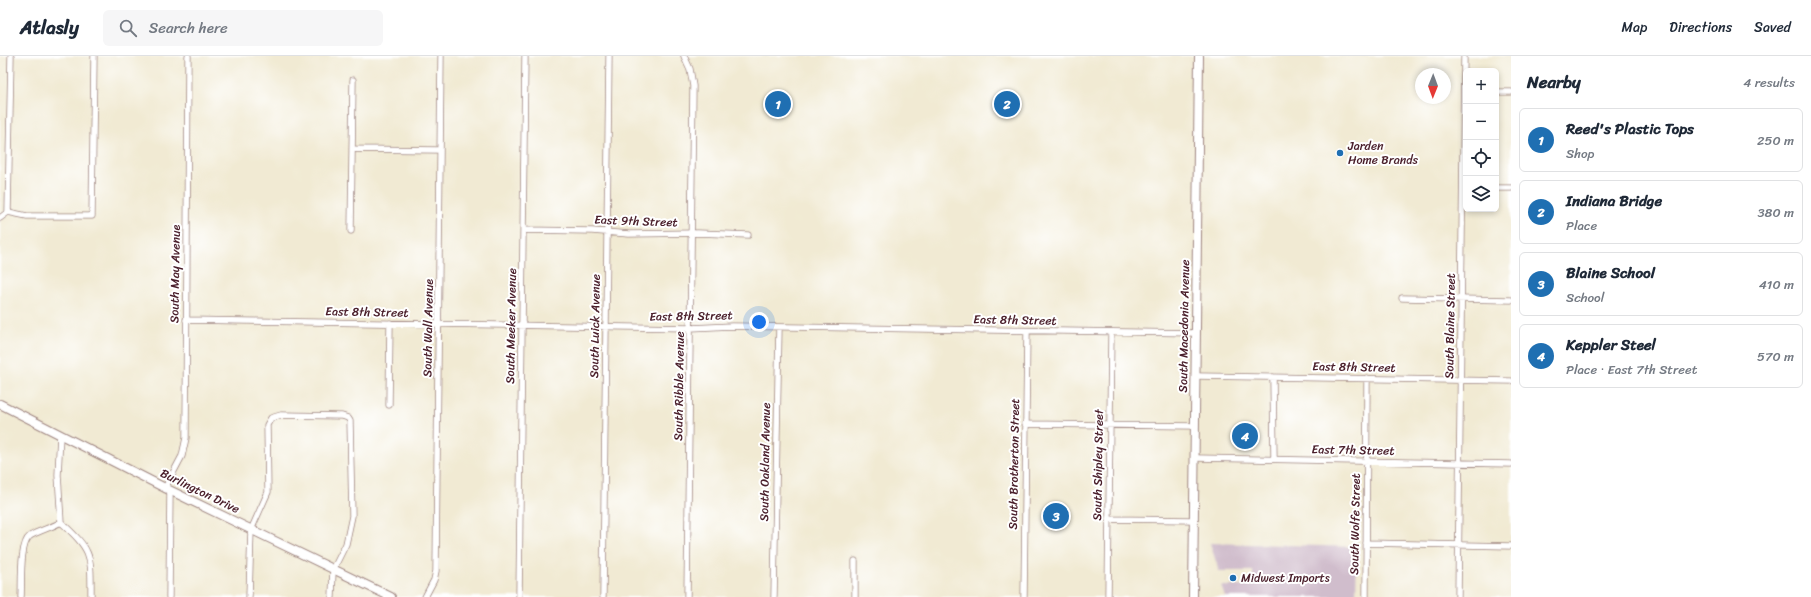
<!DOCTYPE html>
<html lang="en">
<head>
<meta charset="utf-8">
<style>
  body { margin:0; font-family:Sriracha,sans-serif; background:#f6f6f7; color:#1f2937 }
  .controls { position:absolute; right:12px; top:12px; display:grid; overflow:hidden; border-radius:6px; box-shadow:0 2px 6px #0003 }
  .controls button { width:36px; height:36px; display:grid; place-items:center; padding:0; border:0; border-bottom:1px solid #e0e1e3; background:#fff; color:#1f2937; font:20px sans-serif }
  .compass { position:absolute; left:1415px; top:12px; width:36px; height:36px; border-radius:50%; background:#fff; box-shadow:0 2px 6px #0003; rotate:181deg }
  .you { position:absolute; left:759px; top:266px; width:14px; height:14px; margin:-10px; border:3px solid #fff; border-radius:50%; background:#1a73e8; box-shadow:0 0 0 6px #1a73e833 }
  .badge { display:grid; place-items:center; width:26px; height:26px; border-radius:50%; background:#1f6fb2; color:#fff; font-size:13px; font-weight:700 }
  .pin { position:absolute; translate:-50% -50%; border:2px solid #fff; box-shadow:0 1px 4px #0006 }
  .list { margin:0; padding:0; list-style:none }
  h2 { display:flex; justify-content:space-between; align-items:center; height:52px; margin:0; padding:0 16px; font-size:17px }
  h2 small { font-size:13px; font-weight:400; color:#747a83 }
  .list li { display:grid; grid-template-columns:26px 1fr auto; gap:12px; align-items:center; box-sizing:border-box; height:64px; margin:0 8px 8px; padding:0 8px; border:1px solid #e0e1e3; border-radius:6px }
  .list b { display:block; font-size:15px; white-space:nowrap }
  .list p { margin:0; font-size:13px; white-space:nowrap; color:#747a83 }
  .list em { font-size:13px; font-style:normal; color:#747a83 }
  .icon { flex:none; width:22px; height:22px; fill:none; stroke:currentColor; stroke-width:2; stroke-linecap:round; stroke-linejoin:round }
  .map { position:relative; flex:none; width:1511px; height:541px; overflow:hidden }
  header { display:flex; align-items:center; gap:24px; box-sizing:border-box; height:56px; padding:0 20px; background:#fff; border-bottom:1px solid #e0e1e3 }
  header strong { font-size:19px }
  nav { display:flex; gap:22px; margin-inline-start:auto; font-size:14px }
  .search { width:280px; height:36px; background:#f6f6f7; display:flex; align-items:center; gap:10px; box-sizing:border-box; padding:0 14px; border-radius:6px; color:#747a83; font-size:15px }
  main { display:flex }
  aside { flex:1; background:#fff }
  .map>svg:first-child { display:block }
  .industrial { fill:#d0bdcc }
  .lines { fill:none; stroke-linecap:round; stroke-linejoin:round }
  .street-casing { stroke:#9e847f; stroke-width:7 }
  .secondary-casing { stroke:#9e847f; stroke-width:10 }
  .street { stroke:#fff; stroke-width:5.5 }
  .secondary { stroke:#fff; stroke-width:8 }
  .poi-dot { fill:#1f6fb2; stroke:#fff; stroke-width:1.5 }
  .labels { text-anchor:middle; stroke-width:4; stroke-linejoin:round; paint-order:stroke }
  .poi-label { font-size:12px; fill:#4a1f2b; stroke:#fff; text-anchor:start }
  .street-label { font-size:12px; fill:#4a1f2b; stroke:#fff }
</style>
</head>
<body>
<header>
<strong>Atlasly</strong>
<div class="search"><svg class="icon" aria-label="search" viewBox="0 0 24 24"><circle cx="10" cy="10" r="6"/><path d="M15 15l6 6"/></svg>Search here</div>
<nav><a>Map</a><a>Directions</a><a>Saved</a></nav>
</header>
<main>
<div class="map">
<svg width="1511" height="541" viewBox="0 0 1511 541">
  <rect width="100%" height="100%" fill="#fff"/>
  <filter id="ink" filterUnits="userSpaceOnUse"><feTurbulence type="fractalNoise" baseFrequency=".025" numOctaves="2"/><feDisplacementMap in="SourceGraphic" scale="8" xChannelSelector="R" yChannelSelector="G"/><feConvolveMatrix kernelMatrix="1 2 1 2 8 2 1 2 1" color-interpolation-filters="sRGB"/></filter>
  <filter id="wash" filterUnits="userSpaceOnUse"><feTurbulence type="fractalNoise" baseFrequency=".012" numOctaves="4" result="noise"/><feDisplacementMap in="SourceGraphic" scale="16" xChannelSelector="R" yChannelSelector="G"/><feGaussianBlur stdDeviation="0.9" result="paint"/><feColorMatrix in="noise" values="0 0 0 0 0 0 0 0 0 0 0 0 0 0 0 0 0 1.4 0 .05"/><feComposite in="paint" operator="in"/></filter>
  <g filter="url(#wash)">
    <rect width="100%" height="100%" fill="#f1ead3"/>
    <!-- industrial -->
    <path class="industrial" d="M1210,487L1357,491L1356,541H1225L1221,530H1253V515H1219Z"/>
  </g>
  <g filter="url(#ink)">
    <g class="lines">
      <!-- street casing -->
      <g class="street-casing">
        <path id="street" d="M684,0L690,13L693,30L687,541
          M1496,36H1511
          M352,93L440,94
          M1496,132H1511
          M8,156L27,160H92L94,0
          M0,162L8,156L11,0
          M523,174L592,175L629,178L698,177L748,179
          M351,175L353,24
          M1402,242L1511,244
          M186,264L691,272L732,270L1196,277
          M1196,320L1511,325
          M1273,321L1274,403
          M389,349L390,267
          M1025,368L1195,370
          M60,379L58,419L61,466C93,496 91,498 91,541
          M1195,402L1511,408
          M165,432L182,400L186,382L188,0
          M1108,463L1194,464
          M1366,487L1511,490
          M855,505V541
          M21,541C22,528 19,488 30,480C40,474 51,472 61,466
          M169,541L170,434
          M249,541L251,474L268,436L267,369L271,362L281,359L342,360L348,362L350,365L352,460L346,488L333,514L332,541
          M425,541L434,524L436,515L441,0
          M519,541L525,0
          M603,541L609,0
          M774,541L779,271
          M1024,541L1027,275
          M1108,541L1111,277
          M1366,541L1367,322
          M1458,541L1464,0"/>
      </g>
      <!-- secondary casing -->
      <g class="secondary-casing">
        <path id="secondary" d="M0,348L165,432L391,541
          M1193,541L1199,0"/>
      </g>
      <!-- street -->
      <use href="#street" class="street"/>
      <!-- secondary -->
      <use href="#secondary" class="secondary"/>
    </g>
  </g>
  <!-- markers -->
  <g class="poi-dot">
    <circle cx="1340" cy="97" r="4"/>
    <circle cx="1233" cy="522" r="4"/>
  </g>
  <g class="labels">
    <!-- poi labels -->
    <g class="poi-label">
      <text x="1348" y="94">Jarden<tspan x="1348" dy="14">Home Brands</tspan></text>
      <text x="1241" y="526">Midwest Imports</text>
    </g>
    <!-- street labels -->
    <g class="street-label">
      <text transform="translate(636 165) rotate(2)" y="4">East 9th Street</text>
      <text transform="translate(175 218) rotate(-89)" y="4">South May Avenue</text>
      <text transform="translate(367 256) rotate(1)" y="4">East 8th Street</text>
      <text transform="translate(691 260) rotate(-1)" y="4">East 8th Street</text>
      <text transform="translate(1015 264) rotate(1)" y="4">East 8th Street</text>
      <text transform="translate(511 270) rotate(-89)" y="4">South Meeker Avenue</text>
      <text transform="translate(595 270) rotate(-89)" y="4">South Luick Avenue</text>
      <text transform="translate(1184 270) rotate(-89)" y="4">South Macedonia Avenue</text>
      <text transform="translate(1450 270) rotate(-89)" y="4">South Blaine Street</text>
      <text transform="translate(428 272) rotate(-89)" y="4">South Wall Avenue</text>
      <text transform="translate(1354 311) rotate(1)" y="4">East 8th Street</text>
      <text transform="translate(679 330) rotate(-89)" y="4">South Ribble Avenue</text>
      <text transform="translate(1353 394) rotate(1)" y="4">East 7th Street</text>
      <text transform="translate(765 406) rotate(-89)" y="4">South Oakland Avenue</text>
      <text transform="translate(1014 408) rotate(-89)" y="4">South Brotherton Street</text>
      <text transform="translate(1098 409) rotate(-89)" y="4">South Shipley Street</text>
      <text transform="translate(200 435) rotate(26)" y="4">Burlington Drive</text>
      <text transform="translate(1355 468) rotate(-89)" y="4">South Wolfe Street</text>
    </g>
  </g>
</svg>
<div class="controls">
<button>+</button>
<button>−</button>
<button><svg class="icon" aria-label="locate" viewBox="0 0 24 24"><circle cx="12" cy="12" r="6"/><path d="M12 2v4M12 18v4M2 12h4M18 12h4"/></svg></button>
<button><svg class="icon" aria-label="layers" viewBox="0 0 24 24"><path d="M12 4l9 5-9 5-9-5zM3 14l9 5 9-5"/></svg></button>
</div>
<svg class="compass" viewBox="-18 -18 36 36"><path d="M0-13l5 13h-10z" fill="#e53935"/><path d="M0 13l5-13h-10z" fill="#747a83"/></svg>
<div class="you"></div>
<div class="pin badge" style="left:778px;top:48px">1</div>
<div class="pin badge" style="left:1007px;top:48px">2</div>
<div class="pin badge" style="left:1056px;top:460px">3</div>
<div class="pin badge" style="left:1245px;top:380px">4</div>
</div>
<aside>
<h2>Nearby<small>4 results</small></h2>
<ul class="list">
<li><span class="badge">1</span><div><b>Reed's Plastic Tops</b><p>Shop</p></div><em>250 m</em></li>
<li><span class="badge">2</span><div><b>Indiana Bridge</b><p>Place</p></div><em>380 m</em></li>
<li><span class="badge">3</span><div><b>Blaine School</b><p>School</p></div><em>410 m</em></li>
<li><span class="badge">4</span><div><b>Keppler Steel</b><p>Place · East 7th Street</p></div><em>570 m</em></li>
</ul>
</aside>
</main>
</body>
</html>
